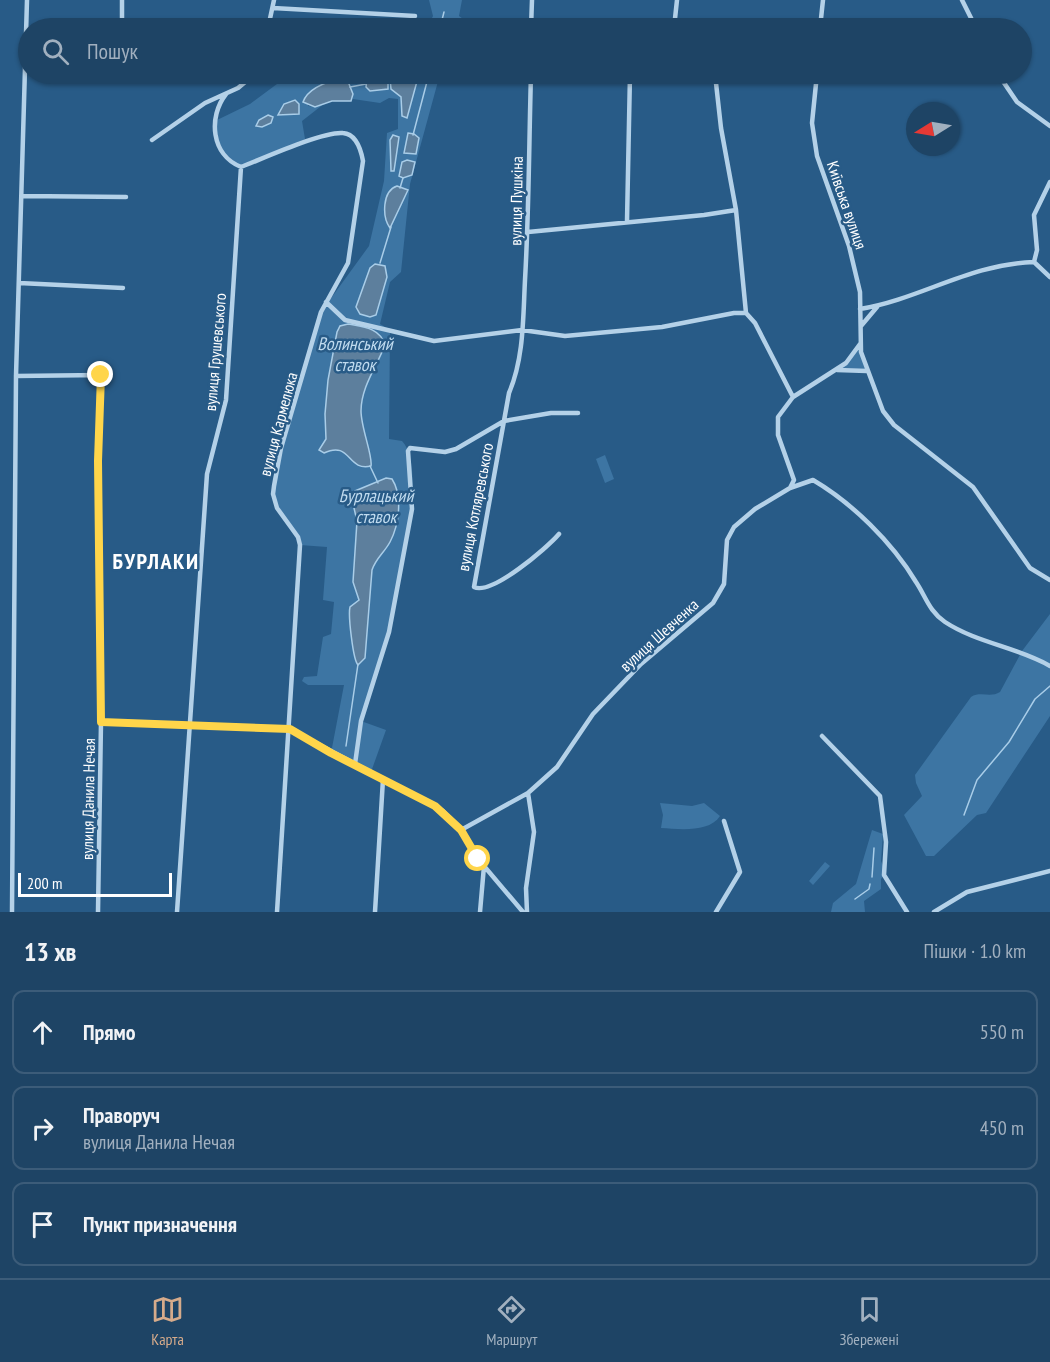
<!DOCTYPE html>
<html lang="uk">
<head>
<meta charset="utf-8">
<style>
  body { margin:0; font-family:"PT Sans Narrow",sans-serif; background:#2b4e6e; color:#f1f3f6 }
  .compass { position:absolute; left:906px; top:102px; width:54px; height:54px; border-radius:50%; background:#1e4465; box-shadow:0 2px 4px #0004; rotate:259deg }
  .scale { position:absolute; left:18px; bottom:15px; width:154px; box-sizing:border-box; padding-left:6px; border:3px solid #fff; border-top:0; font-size:16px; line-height:21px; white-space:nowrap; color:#fff; -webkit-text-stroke:4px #285b87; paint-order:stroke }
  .stop { position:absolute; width:18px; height:18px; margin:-14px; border:4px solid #ffd54a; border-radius:50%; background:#fff }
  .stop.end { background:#ffd54a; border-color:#fff; box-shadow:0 2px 6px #0008 }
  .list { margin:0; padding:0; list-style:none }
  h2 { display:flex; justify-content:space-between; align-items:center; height:78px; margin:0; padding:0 24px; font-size:26px }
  h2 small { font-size:20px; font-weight:400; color:#a1b0bf }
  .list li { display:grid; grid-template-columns:39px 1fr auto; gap:18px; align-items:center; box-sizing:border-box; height:84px; margin:0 12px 12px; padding:0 12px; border:2px solid #3c5c79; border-radius:12px }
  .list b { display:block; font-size:22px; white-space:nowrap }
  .list p { margin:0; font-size:20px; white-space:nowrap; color:#a1b0bf }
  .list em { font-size:20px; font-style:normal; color:#a1b0bf }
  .icon { flex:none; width:33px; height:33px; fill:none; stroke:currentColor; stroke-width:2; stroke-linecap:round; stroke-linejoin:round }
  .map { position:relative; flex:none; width:1050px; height:912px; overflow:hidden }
  .search { position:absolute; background:#1e4465; box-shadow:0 2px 4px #0004; left:18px; right:18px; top:18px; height:66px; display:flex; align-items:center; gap:15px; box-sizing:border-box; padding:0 21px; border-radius:33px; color:#a1b0bf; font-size:22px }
  .sheet { height:366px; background:#1e4465 }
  nav { display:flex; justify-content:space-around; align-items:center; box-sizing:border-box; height:84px; border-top:2px solid #3c5c79; background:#1e4465; font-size:16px; color:#a1b0bf }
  nav a { display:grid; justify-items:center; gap:3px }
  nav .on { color:#d6ab8b }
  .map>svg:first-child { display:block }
  .green { fill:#3d75a3 }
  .water { fill:#5d7f9d; stroke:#a9cde8; stroke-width:1.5 }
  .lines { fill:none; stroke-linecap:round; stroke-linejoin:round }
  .stream { stroke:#a9cde8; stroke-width:1.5 }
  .street { stroke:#b4d1e8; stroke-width:4.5 }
  .route { stroke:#ffd54a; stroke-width:8 }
  .labels { text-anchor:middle; stroke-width:5; stroke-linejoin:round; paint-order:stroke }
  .street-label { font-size:16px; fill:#fff; stroke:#285b87 }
  .water-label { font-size:18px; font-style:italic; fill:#c0dbef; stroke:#285b87 }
  .district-label { font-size:22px; font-weight:bold; letter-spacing:1.5px; fill:#fff; stroke:#285b87 }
</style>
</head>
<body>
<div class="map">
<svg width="1050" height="912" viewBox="0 0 1050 912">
  <rect width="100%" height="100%" fill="#285b87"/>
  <!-- green -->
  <path class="green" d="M429,0H462L459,16L466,21L465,28H427L433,16Z
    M283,74H341L339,78L309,96L308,106L317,107L325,103L302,121L305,139L241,167L220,149L215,121L250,104L277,84Z
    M372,74H440L410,184L401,272L390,282L380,324L390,330L389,439L402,441C437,478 376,673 361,721L386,730L371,772L331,753L344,685H308L302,681L304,677L317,676L323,637L331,634L334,602L323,600L327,547L300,545L277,508L274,486L281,448L321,312L369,246L384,181L387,133L398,129V99L389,98L380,103L353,99L349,82Z
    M860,344L867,371L837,370Z
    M605,455L614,479L605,483L596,459Z
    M1050,614V716L986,813L977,815L934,856H926L904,815L922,796L916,783L915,775L971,697C980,691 991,698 1000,692L1022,651Z
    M660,803L692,806L704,803L720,816C709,833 679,829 661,828L663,815Z
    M872,830L883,834L881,861L886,873L881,879V889L864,901L865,912H831L833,903L856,884Z
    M825,862L830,866L813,885L809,881Z"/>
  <!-- water -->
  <path class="water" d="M397,74H419L407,118L402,116L401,97L391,89L390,78Z
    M379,75L388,78V89L370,91L366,87L367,79Z
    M343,78L347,79L353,94L351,101H332L315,107L303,102C308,88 329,81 343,78Z
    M295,100L299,104V114L278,115L284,104Z
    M268,115L273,117L271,123L262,127L256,126L259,120Z
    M408,133L414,134L419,138L416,154L404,153Z
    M393,135L399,137L394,171H391L390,140Z
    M407,160L415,162L412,175L403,178L399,176L402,162Z
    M397,186L408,190L390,228C382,217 382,191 397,186Z
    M375,264L385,266L387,277L376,315L370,317L360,314L356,307L370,268Z
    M348,324C364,327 380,328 385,345C377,366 361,387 361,411C361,428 373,456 371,466C347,472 351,440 324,453L319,450L326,439L325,414L328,380L337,332L340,326Z
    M386,478L392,479C403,496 399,525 390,542C384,553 376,558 372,570L365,658L358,665C353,660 348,615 350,607L359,600L353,582L357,521L351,495L355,491Z"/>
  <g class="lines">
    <!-- stream -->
    <path class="stream" d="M440,28L444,12
      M350,87L366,84
      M413,135L429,74
      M400,188L403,178
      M380,263L391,227
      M370,466L378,483
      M346,746L358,664
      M964,815L977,780L1009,742L1035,699L1050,686
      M872,877L874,848
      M855,899L869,889L870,884"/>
    <!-- street -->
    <path class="street" d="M122,0V28
      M962,0L976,28
      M273,8L415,16
      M268,28L274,0
      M531,28L532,0
      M674,28L677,0
      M820,28L823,0
      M531,74C529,142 529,211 525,280C523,318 524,358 509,393L474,587C491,596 547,548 559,534
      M715,74L721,128L736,210L746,313L755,323L793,397
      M817,74L812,123L817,156L849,246L860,292L861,352L883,411L894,425L973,487L1030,568L1050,580
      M998,74L1017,102L1050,126
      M152,140L205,103L238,88L255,74
      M241,167C262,159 323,131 343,133C356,134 361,150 363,161L348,263L321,312L281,448L274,486L273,494L277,508L298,537L300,545L277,912
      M22,196L126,197
      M627,221L630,74
      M528,232L704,215L736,210
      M1034,262L1037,250L1034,215L1050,182
      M19,283L123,288
      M326,302L345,320L434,341L522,330L565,336L662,327L734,313H746
      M860,309C921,299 969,264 1034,262L1050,277
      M861,326L877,307
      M837,370L867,371
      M16,376L101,375L98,461L101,722L98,912
      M790,488L813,480C852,503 892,542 916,582C926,597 929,611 945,622C977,643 1017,647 1050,666
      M101,722L290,729L443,811L461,830L484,866L523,912
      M822,736L880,796L886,842L884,875L907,912
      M355,764L361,721L389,632L412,509L408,451L410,448L445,452L456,449L504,421L551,413H578
      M461,830L528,793
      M12,912L16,376L27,0
      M177,912L207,474L226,400L241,167C211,155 208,117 226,94
      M375,912L383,779
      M480,912L484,866
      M527,912L526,888L534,832L528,793L557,767L593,714L641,664L713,603L724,584L727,540L734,527L755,509L790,488L794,480L778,435V417L793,397L846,363L860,344
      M716,912L740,872L724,821
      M934,912L967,892L1050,871"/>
  </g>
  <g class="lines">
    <!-- route -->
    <path class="route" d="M101,375L98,461L101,722L290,729L331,753L435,806L461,830L478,859"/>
  </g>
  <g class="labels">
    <!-- street labels -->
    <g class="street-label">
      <text transform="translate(516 201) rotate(-89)" y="6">вулиця Пушкіна</text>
      <text transform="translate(847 205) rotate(71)" y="6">Київська вулиця</text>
      <text transform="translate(215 352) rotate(-85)" y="6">вулиця Грушевського</text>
      <text transform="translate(278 424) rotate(-75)" y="6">вулиця Кармелюка</text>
      <text transform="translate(475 507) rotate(-79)" y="6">вулиця Котляревського</text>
      <text transform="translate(659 635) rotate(-42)" y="6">вулиця Шевченка</text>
      <text transform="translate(88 799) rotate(-89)" y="6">вулиця Данила Нечая</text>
    </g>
    <!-- water labels -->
    <g class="water-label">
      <text x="355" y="350">Волинський<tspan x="355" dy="21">ставок</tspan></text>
      <text x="376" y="502">Бурлацький<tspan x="376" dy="21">ставок</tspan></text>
    </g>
    <!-- district labels -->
    <g class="district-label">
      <text x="156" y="569">БУРЛАКИ</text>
    </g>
  </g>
</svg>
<svg class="compass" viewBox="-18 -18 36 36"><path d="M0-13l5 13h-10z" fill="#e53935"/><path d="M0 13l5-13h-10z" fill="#a1b0bf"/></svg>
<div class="scale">200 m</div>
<div class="stop" style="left:478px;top:859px"></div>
<div class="stop end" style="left:101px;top:375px"></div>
<div class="search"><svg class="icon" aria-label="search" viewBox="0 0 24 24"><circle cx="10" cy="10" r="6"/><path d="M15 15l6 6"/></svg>Пошук</div>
</div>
<section class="sheet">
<h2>13 хв<small>Пішки · 1.0 km</small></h2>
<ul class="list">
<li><svg class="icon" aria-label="ahead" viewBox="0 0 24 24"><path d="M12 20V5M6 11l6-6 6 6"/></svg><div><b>Прямо</b></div><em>550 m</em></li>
<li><svg class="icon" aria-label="right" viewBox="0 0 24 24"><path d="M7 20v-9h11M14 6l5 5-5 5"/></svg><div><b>Праворуч</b><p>вулиця Данила Нечая</p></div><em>450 m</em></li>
<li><svg class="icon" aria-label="arrive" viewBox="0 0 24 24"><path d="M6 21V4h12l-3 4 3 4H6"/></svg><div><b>Пункт призначення</b></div></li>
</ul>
</section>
<nav>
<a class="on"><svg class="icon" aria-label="map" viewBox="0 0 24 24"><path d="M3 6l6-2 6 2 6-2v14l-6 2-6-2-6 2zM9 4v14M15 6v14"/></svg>Карта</a>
<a><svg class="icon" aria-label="directions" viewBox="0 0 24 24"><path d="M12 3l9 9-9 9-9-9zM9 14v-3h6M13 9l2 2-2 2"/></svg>Маршрут</a>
<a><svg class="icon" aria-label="saved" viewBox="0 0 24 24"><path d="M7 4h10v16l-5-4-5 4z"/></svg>Збережені</a>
</nav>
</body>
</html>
